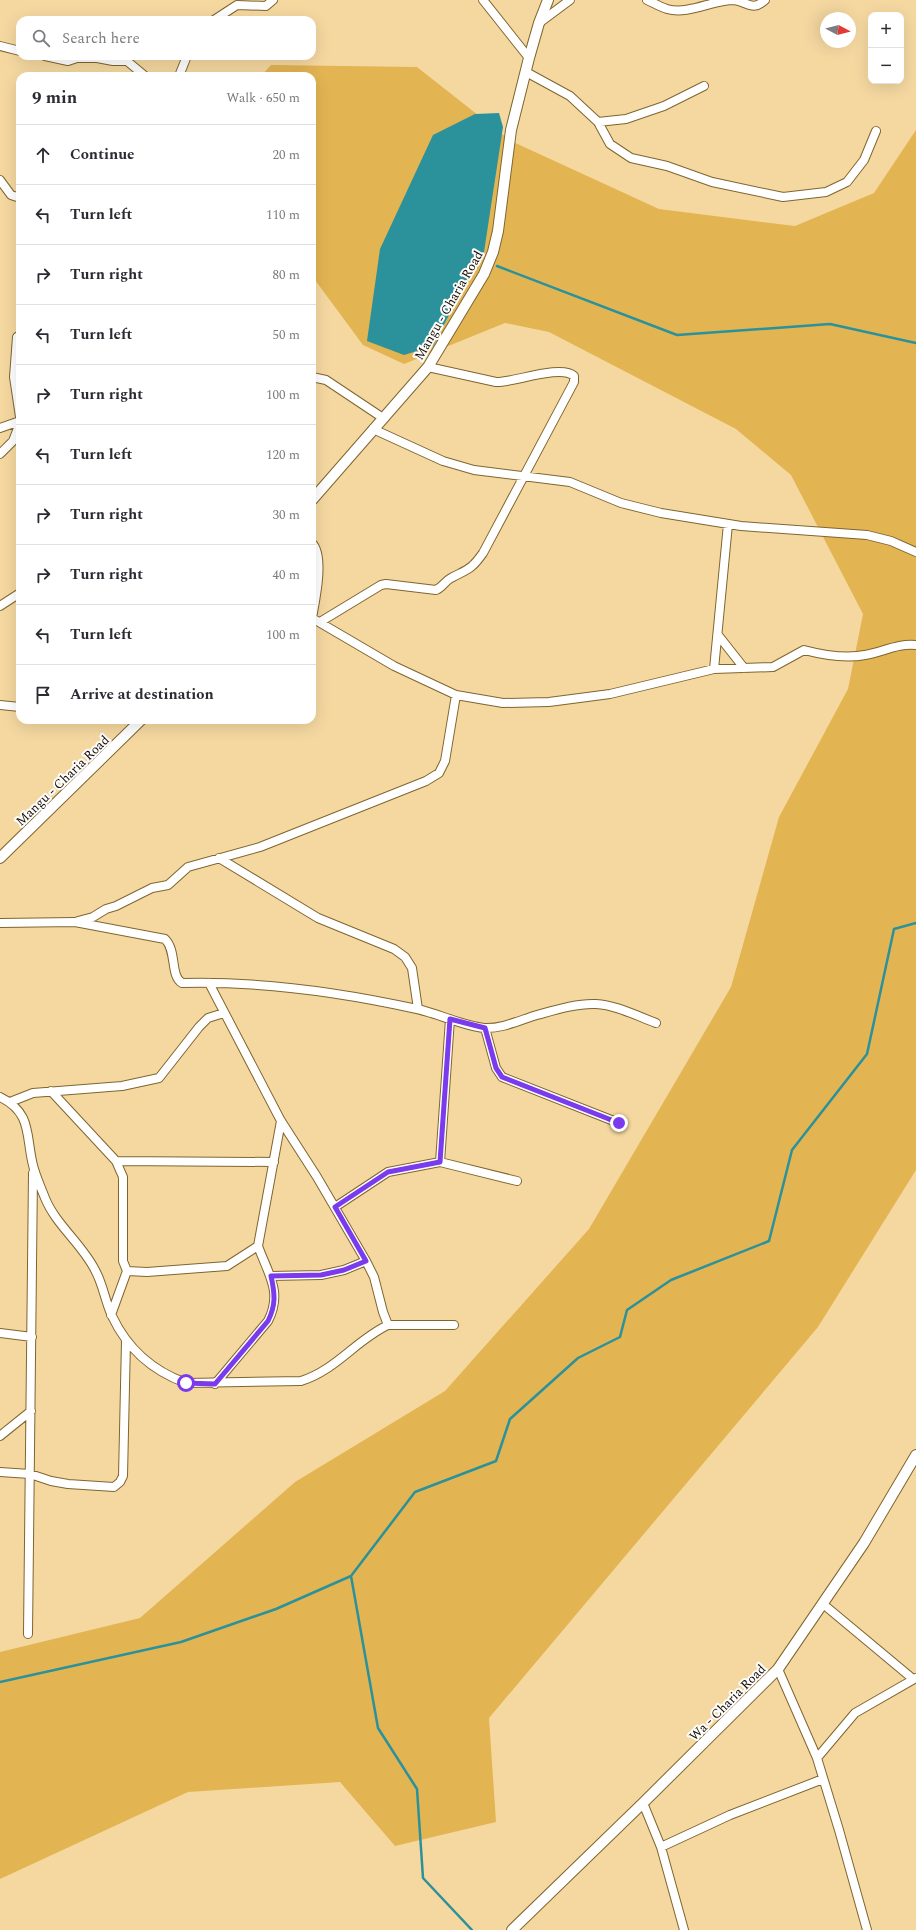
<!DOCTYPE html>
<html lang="en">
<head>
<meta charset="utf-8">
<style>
  body { margin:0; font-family:Spectral,serif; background:#f2f2f3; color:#2b2b33 }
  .controls { position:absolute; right:12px; top:12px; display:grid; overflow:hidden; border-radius:8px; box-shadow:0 4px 16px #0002 }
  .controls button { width:36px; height:36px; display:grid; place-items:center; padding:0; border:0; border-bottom:1px solid #e1e1e2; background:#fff; color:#2b2b33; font:20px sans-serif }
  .compass { position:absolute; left:820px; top:12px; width:36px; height:36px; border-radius:50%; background:#fff; box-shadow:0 4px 16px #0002; rotate:97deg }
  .stop { position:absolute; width:12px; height:12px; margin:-9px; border:3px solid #7c3aed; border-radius:50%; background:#fff }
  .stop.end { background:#7c3aed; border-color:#fff; box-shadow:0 1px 4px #0008 }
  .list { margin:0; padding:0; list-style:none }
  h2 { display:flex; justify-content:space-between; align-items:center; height:52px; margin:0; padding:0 16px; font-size:17px }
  h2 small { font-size:13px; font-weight:400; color:#7c7c81 }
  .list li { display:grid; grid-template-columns:26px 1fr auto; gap:12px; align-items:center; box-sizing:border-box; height:60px; padding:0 16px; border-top:1px solid #e1e1e2 }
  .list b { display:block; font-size:15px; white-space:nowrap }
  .list em { font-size:13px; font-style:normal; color:#7c7c81 }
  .icon { flex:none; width:22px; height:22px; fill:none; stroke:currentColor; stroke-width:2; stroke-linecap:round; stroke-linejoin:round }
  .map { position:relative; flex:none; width:916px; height:1930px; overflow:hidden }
  .search { position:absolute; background:#fff; box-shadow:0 4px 16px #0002; left:16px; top:16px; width:300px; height:44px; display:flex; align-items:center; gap:10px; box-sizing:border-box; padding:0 14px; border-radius:12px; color:#7c7c81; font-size:15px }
  .panel { position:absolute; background:#fff; box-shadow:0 4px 16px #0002; left:16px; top:72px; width:300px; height:652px; border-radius:12px }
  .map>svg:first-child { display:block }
  .green { fill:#e3b452 }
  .water { fill:#2b919a }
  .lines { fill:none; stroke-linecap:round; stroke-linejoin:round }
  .stream { stroke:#2b919a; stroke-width:2.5 }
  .minor-casing { stroke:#7f652f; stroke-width:10 }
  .tertiary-casing { stroke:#7f652f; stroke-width:12 }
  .minor { stroke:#fff; stroke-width:8 }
  .tertiary { stroke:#fff; stroke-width:10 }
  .route { stroke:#7c3aed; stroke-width:5 }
  .labels { text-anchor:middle; stroke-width:4; stroke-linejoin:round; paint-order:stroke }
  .street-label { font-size:13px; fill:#180d00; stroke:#fdfdfd }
</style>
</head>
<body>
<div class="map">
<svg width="916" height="1930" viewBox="0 0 916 1930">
  <rect width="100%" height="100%" fill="#f5d8a0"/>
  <!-- green -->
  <path class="green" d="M271,65L417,67L511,141L659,209L795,226L874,193L916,130V1170L818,1327L489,1718L496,1822L395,1846L340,1782L188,1792L0,1879V1652L140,1618L295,1482L445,1391L589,1229L731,987L779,817L848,689L863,614L791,475L736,429L549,332L505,323L404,364L363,345L312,276V76H261Z"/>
  <!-- water -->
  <path class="water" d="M499,113L503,127L484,252L463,288L433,346L404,355L367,341L380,249L433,135L475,114Z"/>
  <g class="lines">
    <!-- stream -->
    <path class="stream" d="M497,266L677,335L830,324L916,343
      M351,1576L378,1728L417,1789L423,1878L472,1930
      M0,1682L181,1642L276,1609L351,1576L415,1492L496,1461L510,1419L578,1358L620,1337L627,1310L671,1280L769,1241L792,1150L867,1054L894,929L916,923"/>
    <!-- minor casing -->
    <g class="minor-casing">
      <path id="minor" d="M483,0L529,58
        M647,0C654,3 660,7 667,9C689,15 712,0 734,0C748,2 752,12 765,0
        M214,20L237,5L266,6L273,0
        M539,23L570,0
        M0,46L20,51
        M45,56L68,61L77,58H97L113,61H127L145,76
        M526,72L570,96L598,122L610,144L631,158L667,166L712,182L783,197L826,192L847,182L864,160L876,131
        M179,76L187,56
        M598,122L626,119L664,106L704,86
        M0,180L11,195L20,198
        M20,335L17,337L14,377L20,417
        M312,377L326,380L383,418
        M0,428L20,421
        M373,429L443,461L474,470L570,482L621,503L661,513L741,526L867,535L891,541L916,552
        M0,454L13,441L20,423
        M312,543C325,556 315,601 312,618
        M0,606L20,593
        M312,618L394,666L456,695L503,703L549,702L610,694L714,669L773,667L804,650C823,655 845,659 865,655C883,652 898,643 916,645
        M320,622L381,585L386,584L436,590C443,587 445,581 451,578C468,569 471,570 483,553L574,382V376C561,364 512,383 496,382L428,367
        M718,635L744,668
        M714,669L728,524
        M0,705L20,707
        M219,858L318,918L394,949L405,957L412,968L418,1009
        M78,921L93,917L106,909L116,906L152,888L168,885L188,867L260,847L426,781L439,773L445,761L456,695
        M0,923L75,922L165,939C177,951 170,976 182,983C262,981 340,992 417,1009C439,1014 461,1025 484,1028C502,1029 520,1020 537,1015C555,1010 577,1003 596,1004C616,1005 637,1016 656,1023
        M209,983L281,1121L317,1177L366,1261L374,1277L383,1312L388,1325H454
        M450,1019L440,1162L517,1181
        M485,1028L496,1068L502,1077L619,1123
        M51,1091L116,1161L123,1177V1261L127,1271L111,1315
        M0,1097C34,1113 25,1139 34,1169C37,1179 41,1188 45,1198C56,1225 82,1244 95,1270C103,1284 105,1301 112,1316C127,1348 153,1371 186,1383L301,1381C336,1370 356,1340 388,1325
        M10,1102L33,1093L122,1086L159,1078L199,1027L208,1018L224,1013
        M116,1161L274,1162
        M335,1207L388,1172L440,1162
        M127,1271L147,1272L227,1266L258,1246
        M271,1276L321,1275L344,1270L366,1261
        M0,1333L32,1337
        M215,1384L268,1321C283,1292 268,1274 258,1246L281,1121
        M0,1436L31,1411
        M0,1472L30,1474L51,1481L68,1484L114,1487L120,1482L123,1476L126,1341
        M823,1604L913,1679
        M28,1634L33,1173
        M778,1669L817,1758L839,1830L867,1930
        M817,1758L855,1713L916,1678
        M643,1803L661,1847L684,1930
        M661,1847L730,1815L823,1779"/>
    </g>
    <!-- tertiary casing -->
    <g class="tertiary-casing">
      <path id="tertiary" d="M312,500L428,367L484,274L493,252L498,231L511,130L529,58L539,23L548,0
        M0,858L141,720
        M512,1930L643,1803L778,1669L864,1543L916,1455"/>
    </g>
    <!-- minor -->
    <use href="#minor" class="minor"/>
    <!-- tertiary -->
    <use href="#tertiary" class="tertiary"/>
  </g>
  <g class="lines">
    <!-- route -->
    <path class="route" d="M186,1383L215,1384L268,1321C276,1305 275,1294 271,1276L321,1275L344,1270L366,1261L335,1207L388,1172L440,1162L450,1019L485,1028L496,1068L502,1077L619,1123"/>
  </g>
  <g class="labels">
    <!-- street labels -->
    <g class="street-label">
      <text transform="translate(448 305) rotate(-60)" y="5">Mangu - Charia Road</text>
      <text transform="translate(62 780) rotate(-44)" y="5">Mangu - Charia Road</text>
      <text transform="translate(727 1702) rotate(-45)" y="5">Wa - Charia Road</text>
    </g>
  </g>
</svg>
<div class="controls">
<button>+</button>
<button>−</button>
</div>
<svg class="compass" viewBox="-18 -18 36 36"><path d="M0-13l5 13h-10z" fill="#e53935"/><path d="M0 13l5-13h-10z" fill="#7c7c81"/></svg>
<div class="stop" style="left:186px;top:1383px"></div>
<div class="stop end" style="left:619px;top:1123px"></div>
<div class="search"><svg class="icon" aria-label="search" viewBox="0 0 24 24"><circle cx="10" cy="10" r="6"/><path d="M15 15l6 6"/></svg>Search here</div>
<section class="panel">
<h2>9 min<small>Walk · 650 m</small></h2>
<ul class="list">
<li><svg class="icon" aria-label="ahead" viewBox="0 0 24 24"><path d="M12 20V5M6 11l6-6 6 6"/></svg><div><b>Continue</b></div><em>20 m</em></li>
<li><svg class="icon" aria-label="left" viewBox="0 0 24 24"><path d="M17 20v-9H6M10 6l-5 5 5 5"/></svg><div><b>Turn left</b></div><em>110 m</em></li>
<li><svg class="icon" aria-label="right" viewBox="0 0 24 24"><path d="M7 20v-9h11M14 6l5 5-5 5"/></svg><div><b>Turn right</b></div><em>80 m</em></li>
<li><svg class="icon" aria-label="left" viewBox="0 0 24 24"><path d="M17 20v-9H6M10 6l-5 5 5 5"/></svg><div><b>Turn left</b></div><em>50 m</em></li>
<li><svg class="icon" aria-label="right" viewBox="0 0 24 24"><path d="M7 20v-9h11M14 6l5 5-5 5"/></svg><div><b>Turn right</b></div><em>100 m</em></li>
<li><svg class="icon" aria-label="left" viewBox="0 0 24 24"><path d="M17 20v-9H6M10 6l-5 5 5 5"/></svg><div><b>Turn left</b></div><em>120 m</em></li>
<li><svg class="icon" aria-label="right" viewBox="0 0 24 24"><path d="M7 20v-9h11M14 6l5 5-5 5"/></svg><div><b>Turn right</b></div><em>30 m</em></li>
<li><svg class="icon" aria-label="right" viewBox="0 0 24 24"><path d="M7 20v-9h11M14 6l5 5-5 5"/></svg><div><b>Turn right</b></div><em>40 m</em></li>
<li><svg class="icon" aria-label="left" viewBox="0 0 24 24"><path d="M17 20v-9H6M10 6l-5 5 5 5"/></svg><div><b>Turn left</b></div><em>100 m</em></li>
<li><svg class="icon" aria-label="arrive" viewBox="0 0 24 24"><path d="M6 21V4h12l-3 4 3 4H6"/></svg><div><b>Arrive at destination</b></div></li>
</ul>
</section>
</div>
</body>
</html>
